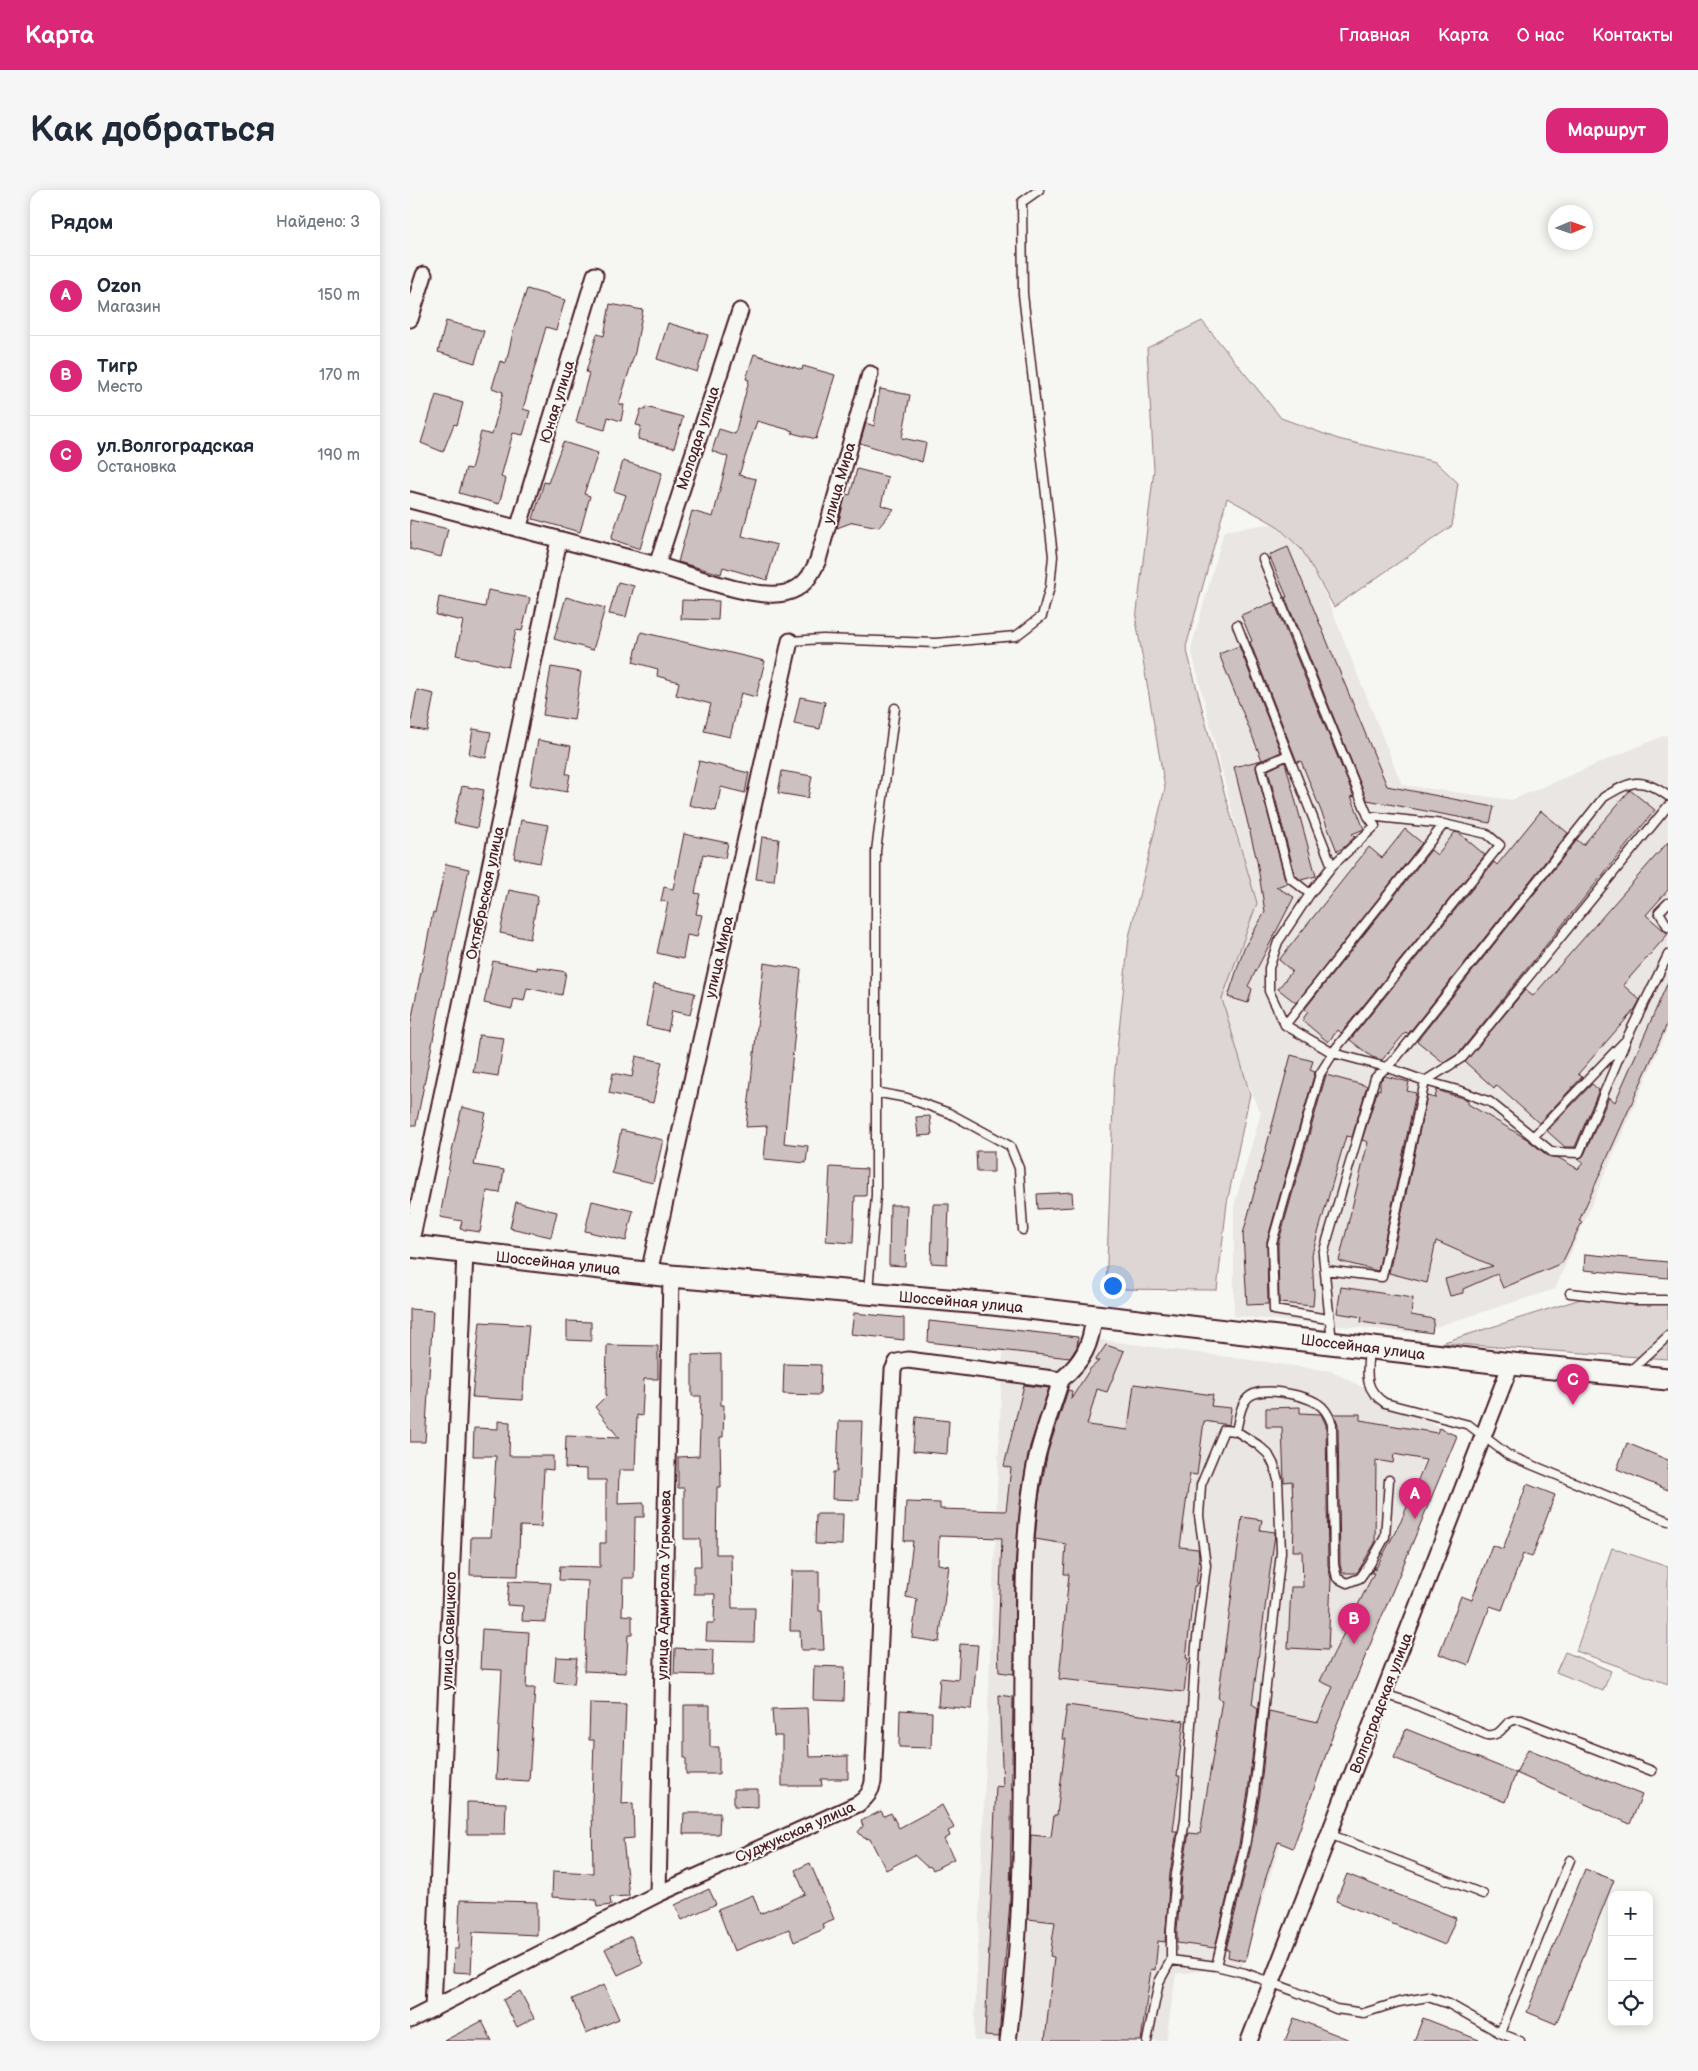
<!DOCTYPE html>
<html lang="ru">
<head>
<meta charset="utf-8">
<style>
  body { margin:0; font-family:"Balsamiq Sans",sans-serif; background:#f6f6f7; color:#1f2937 }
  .controls { position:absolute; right:15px; bottom:15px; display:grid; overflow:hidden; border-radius:10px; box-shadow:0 2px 12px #0003 }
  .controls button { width:45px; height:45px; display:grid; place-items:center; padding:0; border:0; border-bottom:1px solid #e0e1e3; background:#fff; color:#1f2937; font:25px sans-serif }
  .compass { position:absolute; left:1138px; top:15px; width:45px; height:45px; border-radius:50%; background:#fff; box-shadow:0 2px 12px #0003; rotate:88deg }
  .you { position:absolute; left:702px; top:1095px; width:18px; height:18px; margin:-12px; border:4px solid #fff; border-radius:50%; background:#1a73e8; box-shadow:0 0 0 8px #1a73e833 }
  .badge { display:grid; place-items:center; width:32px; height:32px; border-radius:50%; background:#db2777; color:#fff; font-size:16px; font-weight:700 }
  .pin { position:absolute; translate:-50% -41px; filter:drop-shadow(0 1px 2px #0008) }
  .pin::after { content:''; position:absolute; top:26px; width:18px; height:15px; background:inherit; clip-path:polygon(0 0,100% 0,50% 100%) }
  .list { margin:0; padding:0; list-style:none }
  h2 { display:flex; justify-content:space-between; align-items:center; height:65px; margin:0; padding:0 20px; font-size:21px }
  h2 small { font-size:16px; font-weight:400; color:#747a83 }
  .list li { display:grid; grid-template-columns:32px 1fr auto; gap:15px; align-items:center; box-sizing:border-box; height:80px; padding:0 20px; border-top:1px solid #e0e1e3 }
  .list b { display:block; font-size:19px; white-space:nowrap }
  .list p { margin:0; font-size:16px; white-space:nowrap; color:#747a83 }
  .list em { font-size:16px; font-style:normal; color:#747a83 }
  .icon { flex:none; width:28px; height:28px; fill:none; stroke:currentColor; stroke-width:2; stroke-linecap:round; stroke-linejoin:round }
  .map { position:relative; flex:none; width:1258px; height:1851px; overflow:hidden; border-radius:15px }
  header { display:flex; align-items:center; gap:30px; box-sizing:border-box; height:70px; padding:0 25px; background:#db2777; color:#fff }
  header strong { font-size:24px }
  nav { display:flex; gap:28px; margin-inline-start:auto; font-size:18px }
  .intro { display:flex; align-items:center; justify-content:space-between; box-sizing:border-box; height:120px; padding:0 30px }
  h1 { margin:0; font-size:35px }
  .button { padding:12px 22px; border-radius:15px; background:#db2777; color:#fff; font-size:18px; font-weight:700 }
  main { display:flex; gap:30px; padding:0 30px }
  aside { flex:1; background:#fff; border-radius:15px; box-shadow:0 2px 12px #0003 }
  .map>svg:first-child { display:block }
  .built { fill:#e9e6e3 }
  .green { fill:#ddd6d5; stroke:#947a80 }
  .building { fill:#ccc1c0; stroke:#4a1f2b }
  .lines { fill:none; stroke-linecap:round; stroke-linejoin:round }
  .lane-casing { stroke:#4a1f2b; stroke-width:11 }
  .street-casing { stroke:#4a1f2b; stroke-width:19 }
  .secondary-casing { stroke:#4a1f2b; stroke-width:25 }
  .lane { stroke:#f6f6f2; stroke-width:8 }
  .street { stroke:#f6f6f2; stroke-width:15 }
  .secondary { stroke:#f6f6f2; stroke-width:21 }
  .labels { text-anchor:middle; stroke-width:4; stroke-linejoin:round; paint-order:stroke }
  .street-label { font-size:15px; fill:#4a1f2b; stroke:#f6f6f2 }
</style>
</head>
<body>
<header>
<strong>Карта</strong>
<nav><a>Главная</a><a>Карта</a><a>О нас</a><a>Контакты</a></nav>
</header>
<div class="intro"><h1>Как добраться</h1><a class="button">Маршрут</a></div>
<main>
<aside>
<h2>Рядом<small>Найдено: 3</small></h2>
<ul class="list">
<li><span class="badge">A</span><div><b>Ozon</b><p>Магазин</p></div><em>150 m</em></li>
<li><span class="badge">B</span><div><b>Тигр</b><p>Место</p></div><em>170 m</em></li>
<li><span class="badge">C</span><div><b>ул.Волгоградская</b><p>Остановка</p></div><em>190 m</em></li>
</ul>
</aside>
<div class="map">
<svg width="1258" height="1851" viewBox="0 0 1258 1851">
  <rect width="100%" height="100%" fill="#f6f6f2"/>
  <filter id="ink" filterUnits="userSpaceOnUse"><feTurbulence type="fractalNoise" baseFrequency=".02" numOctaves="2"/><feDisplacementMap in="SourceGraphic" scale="10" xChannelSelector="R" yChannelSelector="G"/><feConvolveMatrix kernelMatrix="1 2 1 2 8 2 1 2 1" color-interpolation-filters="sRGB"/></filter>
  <g filter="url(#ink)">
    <!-- built -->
    <path class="built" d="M878,331L918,411L992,595L1102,610L1258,544V838L1145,1099L1006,1143L824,1126V1016L851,923L805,816L843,703L781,459L814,341Z
      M594,1137L921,1181L1028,1236L909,1529L832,1776L766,1784L756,1851H564Z"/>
    <!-- green -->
    <path class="green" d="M792,131L871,228L928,249L1026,272L1048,293L1042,336L924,417L892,360L866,335L817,308L776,457L812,595L847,713L812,809L840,904L817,1013L807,1100L696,1099L704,888L719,747L755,598L726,430L744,280L737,158Z
      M1177,1107L1258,1114V1169L1031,1153Z
      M1202,1358L1258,1377V1494L1166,1461Z
      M1155,1462L1201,1481L1193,1501L1146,1482Z"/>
    <!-- building -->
    <path class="building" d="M117,99L155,110L146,140L136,137L113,219L120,221L113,245L103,243L91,287L96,289L89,314L49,303L56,278L61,279L71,242L82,245L93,202L82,198L90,171L96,173L104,138Z
      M200,114L233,120L225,162L209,214L214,215L211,231L198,227L195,240L166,232L179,183L176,182L187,144L194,146Z
      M36,131L74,141L65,173L28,162Z
      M258,133L298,145L287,182L247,169Z
      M344,164L392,180L393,176L425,185L406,249L382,243L383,241L347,231L329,285L346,289L332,346L367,355L357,390L313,377L311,384L268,372L282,321L303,327L318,267L302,261L309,239L325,244L339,190L336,189Z
      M470,199L500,205L492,248L516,253L512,272L450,253L456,233L464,236Z
      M26,205L53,213L47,235L44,234L33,262L11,253Z
      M236,217L273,227L264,258L228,249L231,236L226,235L231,219L235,220Z
      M153,252L188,263L174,304L180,306L170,342L123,329L134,292L138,293Z
      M213,271L252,283L230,359L201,349L216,305L204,301Z
      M447,279L478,287L471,315L484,319L469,337L443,332L427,338L436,304L440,305Z
      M0,330L38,339L31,367L0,359Z
      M878,357L977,596L1084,617L1080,633L957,610L875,407H877L859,365Z
      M208,392L224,396L216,427L199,424Z
      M78,400L120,408L112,441L106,440L98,477L46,465L53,431L26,425L29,407L75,417Z
      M156,407L195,418L183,460L144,449Z
      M272,410L309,411L308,430L271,429Z
      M864,412L944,607L941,606L954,639L942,644L945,647L933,658L927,661L891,571L887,572L840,452L842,451L831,425Z
      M231,442L355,471L346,507L331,503L320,547L294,541L301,514L266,505L269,492L247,486L248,479L223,472Z
      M829,456L871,562L848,572L846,578L875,689L878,693L866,697L884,707L838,796L842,799L838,813L818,807L834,758L855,722L847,671L824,577L852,570L809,464Z
      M141,477L171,482L164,530L133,525Z
      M7,500L24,504L17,541L0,538Z
      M390,507L415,512L410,539L384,534Z
      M63,539L81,542L76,568L59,564Z
      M128,550L161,556L156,584H160L157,602L120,595Z
      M289,571L339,583L335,603L311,597L306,621L279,615Z
      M875,572L906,686L891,690L885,685L858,580Z
      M372,581L402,586L398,608L368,603Z
      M52,596L74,600L67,638L44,633Z
      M1220,600L1245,620L1049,863L1034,873L1007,851L1167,650L1173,655Z
      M1131,621L1158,643L998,844L996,842L972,870L962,867L940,850L1084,672L1087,675Z
      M111,630L138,635L130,673L104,668Z
      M995,639L1012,653L886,813L868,799L882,781L869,770L959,657L972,668Z
      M1045,642L1049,643L1075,665L931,843L928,840L918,852L892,830L898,822L894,820L1021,660L1027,665Z
      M274,644L318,653L315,668L293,664L285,703L290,704L286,724L292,725L287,747L277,745L273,769L247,763L258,712L251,711L254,697L263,699Z
      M352,647L369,649L364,691L346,689Z
      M1258,652V700L1236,725L1258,744L1213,795L1230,810L1225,819L1168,884L1172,887L1129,933L1086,895L1084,898L1055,872L1115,800L1123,806Z
      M36,674L59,679L35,790L6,935H0V837L23,722L25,723Z
      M99,700L128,706L120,749L90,743Z
      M83,771L127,780V777L156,782L152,805L117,798L114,811L104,809L102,819L74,813Z
      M354,773L391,779L374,953L398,956L396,973L354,969L357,936L336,937Z
      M1258,792V832L1169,1031L1172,1032L1152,1073L1093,1098L1087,1084L1053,1099V1103L1040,1106L1035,1089L1083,1076L1026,1051L1017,1093L979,1083L1017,906L1025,908L1027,900L1058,910V914L1117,949L1138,966L1149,968L1168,979L1173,973L1168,969L1174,965L1199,907L1205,912Z
      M244,794L285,803L280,825L262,821L258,841L236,836Z
      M69,845L94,848L88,886L63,882Z
      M881,865L903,871L900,880L905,882L857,1051L858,1114L837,1115L833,1044Z
      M226,866L252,872L243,913L199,903L203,883L222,887Z
      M916,885L957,896L942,947L936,946L902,1064L904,1104L903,1116L869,1113L868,1054Z
      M975,886L999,892L997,901L1006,903L968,1081L929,1071L958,952L952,950L968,899L970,900V891Z
      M1182,894L1189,900L1165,957H1155L1137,941Z
      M52,917L76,923L64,975L94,980L90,1003L77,1001L70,1042L50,1039L52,1031L30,1027L41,965Z
      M520,926L522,945L508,946L506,927Z
      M211,940L253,950L243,993L202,983Z
      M566,961H584V982H567Z
      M420,977L457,979L456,1006H445L443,1053L416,1051Z
      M662,1002L663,1017L628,1019L627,1004Z
      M182,1011L223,1021L216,1051L175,1041Z
      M106,1012L147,1022L141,1047L100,1038Z
      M523,1014H539L537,1074L521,1073Z
      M480,1015H497L495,1076L479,1075Z
      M1175,1064L1258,1072V1088L1174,1080Z
      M931,1097L1003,1108L1001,1125L1024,1129L1022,1143L951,1132L952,1127L927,1123Z
      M0,1119L23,1121L15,1252H0Z
      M444,1123L494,1128V1150L441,1144Z
      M157,1131L181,1132V1151L157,1150Z
      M519,1131L668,1147L667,1157L660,1168L518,1152Z
      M70,1132L119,1135L116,1167L115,1166L113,1210L62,1207Z
      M197,1155L248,1156V1189H234L232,1226L227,1225L225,1280H209L208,1314L234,1313V1327H225L224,1388H213L212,1425L222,1426V1445H218L216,1483L174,1481L178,1391L149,1390L150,1376L190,1377V1353H196V1290H177V1279L155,1278L156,1246L209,1248L185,1217L196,1206Z
      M696,1155L714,1161L697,1202L687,1199L677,1235L718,1240L724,1194L803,1205L801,1216L821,1218L819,1235L794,1231L787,1285L780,1284L770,1357L788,1359L789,1366L786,1396H784L776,1468H778L774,1502L649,1489L659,1384H654L656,1354L625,1349L629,1307L638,1261L658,1200L662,1201L661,1209L680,1179L689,1171H685Z
      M311,1164V1215H314L313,1247H310L311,1297H307L306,1364H321L322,1418H345L344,1452L296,1451L297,1433H304L305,1404H284V1376H291L290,1349H274V1298H268V1267L289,1266L291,1206H282V1165Z
      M374,1174L411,1175L410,1205L373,1204Z
      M614,1195L639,1198L620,1256L611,1305L605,1380L604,1484L589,1482L588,1454L592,1348L529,1346L528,1374L539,1376L529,1452L502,1448L507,1409L496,1407L503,1351H494L496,1312L530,1313V1319L596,1321L601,1278L594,1276Z
      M890,1217V1223L911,1224L916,1235L918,1375L921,1389L918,1460L878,1458L881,1397H893L892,1361H883L884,1335L882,1291L874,1292L872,1237H856V1218Z
      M924,1224H950V1230L1027,1243L1029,1238L1047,1246L925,1539L883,1658L868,1652L855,1690L835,1771L818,1767L819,1760H816L841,1657L850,1604L859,1521L908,1532L923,1497L910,1491L964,1383H961L965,1376V1380L991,1331L1016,1270L984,1264L983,1273L966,1270L965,1353L947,1383H932L930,1374L928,1234Z
      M506,1227L539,1231L537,1264L503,1261Z
      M88,1231L100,1232L99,1266H143V1280L134,1279L131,1337L110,1336L108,1386L60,1385L61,1347H81L86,1266H63L64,1238L88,1239Z
      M429,1231H452L449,1310L422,1309L423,1282H427Z
      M1217,1253L1258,1270V1300L1207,1279Z
      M1117,1294L1145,1305L1122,1367L1113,1364L1092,1420L1080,1416L1059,1475L1029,1464L1051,1406L1062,1410L1082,1355L1093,1359Z
      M406,1324H433L432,1355L405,1354Z
      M832,1327L852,1330L850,1340L865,1342V1344L842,1514L848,1518L838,1602L829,1655L805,1758L767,1753V1739L772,1685L779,1643L790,1644L812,1510L808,1509Z
      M382,1381H409V1421H412L414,1460H391L390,1441H380Z
      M99,1391L141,1393L136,1432L112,1431L113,1416L97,1415Z
      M72,1439L119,1442L116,1498H125L119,1591L86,1589L92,1480L70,1479Z
      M550,1454L568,1455L562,1519L528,1516L530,1488L548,1490Z
      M265,1458L303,1460L302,1485L264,1484Z
      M146,1467L167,1468L164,1494L144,1492Z
      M404,1476L435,1477L434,1511L403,1510Z
      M589,1505L603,1507L600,1712L589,1847L575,1846L586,1596L593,1597Z
      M180,1513L216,1514L212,1614L223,1613L224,1648L213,1649L219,1706L200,1707L201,1715L187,1717L186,1710L142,1707L143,1681L183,1683L182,1612L184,1550H179Z
      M274,1515H300V1557H309V1584H276V1568H274Z
      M657,1515L774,1531L767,1586H770L763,1641H767L760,1683L755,1752L748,1751L745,1780L741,1779L731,1851H635L644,1767L640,1766L645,1732L618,1729L621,1645L641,1647L644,1625H647L656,1549H652Z
      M397,1518L399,1567L438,1566V1589H411L412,1596H372V1546H364L362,1519Z
      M490,1520L522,1522L521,1558L489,1557Z
      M996,1539L1106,1583L1095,1612L984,1568Z
      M1118,1559L1232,1605L1220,1634L1106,1583Z
      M324,1599H348V1617L324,1616Z
      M57,1612L96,1613L95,1644H57Z
      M532,1615L544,1638L538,1641L540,1646L534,1649L544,1669L523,1680L521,1677L516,1676L504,1665L476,1680L460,1649L454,1648L448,1642L453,1636L451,1631L471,1621L474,1626L481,1623L489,1638Z
      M274,1623H310L309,1644H273Z
      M400,1673L424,1729L412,1734L414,1739L384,1752L379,1739L324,1761L308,1719L343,1705L350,1724L395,1704L385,1680Z
      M1175,1679L1204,1690L1146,1834L1117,1822Z
      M937,1684L1046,1728L1035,1755L926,1711Z
      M299,1699L306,1714L272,1730L265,1715Z
      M50,1710L127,1712V1745L63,1742L61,1783L43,1782L44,1759H48Z
      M221,1746L233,1773L208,1785L195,1759Z
      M194,1795L209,1829L176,1843L162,1809Z
      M110,1801L124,1828L107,1837L93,1810Z
      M884,1828L940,1850V1851H875Z
      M1013,1828L1069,1850V1851H1004Z
      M72,1831L82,1851H34Z"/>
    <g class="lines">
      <!-- lane casing -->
      <g class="lane-casing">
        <path id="lane" d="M853,369L958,626L965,636L922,676L900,704L868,752L859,778V801L875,835L923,863L976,877L1015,891L1051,901L1080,912L1142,962L1169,963L1217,848L1258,765
          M827,435L922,676
          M380,451L413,449L526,453L606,446L632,426L640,397L643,366L613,104L612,12L629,0
          M878,565L851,577L880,688L900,704
          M1258,713L1249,722L1258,737
          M875,835L1034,634
          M465,902L497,908L539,923L600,956L609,978L613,1040
          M1123,947L1214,852
          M915,1080L972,1087L1015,891L1053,867L1258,616
          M458,1101L466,1005V661L485,518
          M1160,1103L1224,1110H1258
          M918,1129L864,1120L862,1053L910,884L927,857L1090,655L1077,644L1034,634L958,626
          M922,1152L913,1064L965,888L986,868L1194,607C1221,591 1231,586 1258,606
          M959,1159C957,1183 953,1199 975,1213L1059,1235L1098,1265L1258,1331
          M1219,1182L1258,1146
          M974,1504L999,1512L1077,1545C1096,1547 1092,1527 1111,1530L1242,1581
          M919,1644L1073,1704
          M761,1770L806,1776L835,1783L884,1801L926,1819L954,1823L989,1812L1018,1807L1039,1814L1090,1843L1110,1851
          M806,1776L835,1656L844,1603L871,1362L868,1290L864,1275L858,1264L848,1255L826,1241
          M1090,1843L1160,1670
          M737,1851L749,1792L761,1770V1739L766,1684L775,1630L786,1456L796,1375L789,1326L791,1295L814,1240L826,1241C829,1230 830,1213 840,1206C854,1196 893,1205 907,1213C915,1218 919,1225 922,1234L924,1375L927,1388L937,1393L950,1388L960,1374L975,1347L979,1290"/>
      </g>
      <!-- street casing -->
      <g class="street-casing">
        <path id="street" d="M0,129L14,85
          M0,310C82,332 164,353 246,375C279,384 342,410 375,403C393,399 401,386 408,370L460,184
          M108,339L185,85
          M247,375L330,121
          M0,1056L149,350
          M239,1083L380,451
          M651,1190C673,1171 681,1156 684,1126
          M248,1704L261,1086
          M23,1819L55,1063
          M0,1830L248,1704L448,1614C457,1608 461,1602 463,1592L483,1180L487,1172L498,1170L651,1190C642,1220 629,1251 624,1281C612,1347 614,1414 613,1481C612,1603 614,1729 598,1851
          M839,1851L1101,1174"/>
      </g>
      <!-- secondary casing -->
      <g class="secondary-casing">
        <path id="secondary" d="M0,1056L261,1086L583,1114L1101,1174L1258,1189"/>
      </g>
      <!-- lane -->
      <use href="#lane" class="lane"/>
      <!-- street -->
      <use href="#street" class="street"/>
      <!-- secondary -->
      <use href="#secondary" class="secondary"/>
    </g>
  </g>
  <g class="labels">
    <!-- street labels -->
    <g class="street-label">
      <text transform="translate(147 212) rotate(-73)" y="5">Юная улица</text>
      <text transform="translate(288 248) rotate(-72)" y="5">Молодая улица</text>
      <text transform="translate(429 293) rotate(-74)" y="5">улица Мира</text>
      <text transform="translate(75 703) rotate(-78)" y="5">Октябрьская улица</text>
      <text transform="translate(309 767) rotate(-77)" y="5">улица Мира</text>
      <text transform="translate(148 1073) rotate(6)" y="5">Шоссейная улица</text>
      <text transform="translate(551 1112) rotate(5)" y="5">Шоссейная улица</text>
      <text transform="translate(953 1157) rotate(7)" y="5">Шоссейная улица</text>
      <text transform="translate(254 1395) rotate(-89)" y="5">улица Адмирала Угрюмова</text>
      <text transform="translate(39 1441) rotate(-88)" y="5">улица Савицкого</text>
      <text transform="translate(971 1513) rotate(-69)" y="5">Волгоградская улица</text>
      <text transform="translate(385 1642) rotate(-24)" y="5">Суджукская улица</text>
    </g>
  </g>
</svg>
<div class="controls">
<button>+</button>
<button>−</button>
<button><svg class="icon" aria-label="locate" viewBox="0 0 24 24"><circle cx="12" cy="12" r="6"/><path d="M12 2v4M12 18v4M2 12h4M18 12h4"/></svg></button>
</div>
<svg class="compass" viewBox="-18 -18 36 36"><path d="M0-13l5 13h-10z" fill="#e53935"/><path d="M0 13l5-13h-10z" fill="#747a83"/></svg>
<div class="you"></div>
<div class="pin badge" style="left:1005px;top:1329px">A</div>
<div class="pin badge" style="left:944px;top:1454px">B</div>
<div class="pin badge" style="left:1163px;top:1215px">C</div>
</div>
</main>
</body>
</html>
